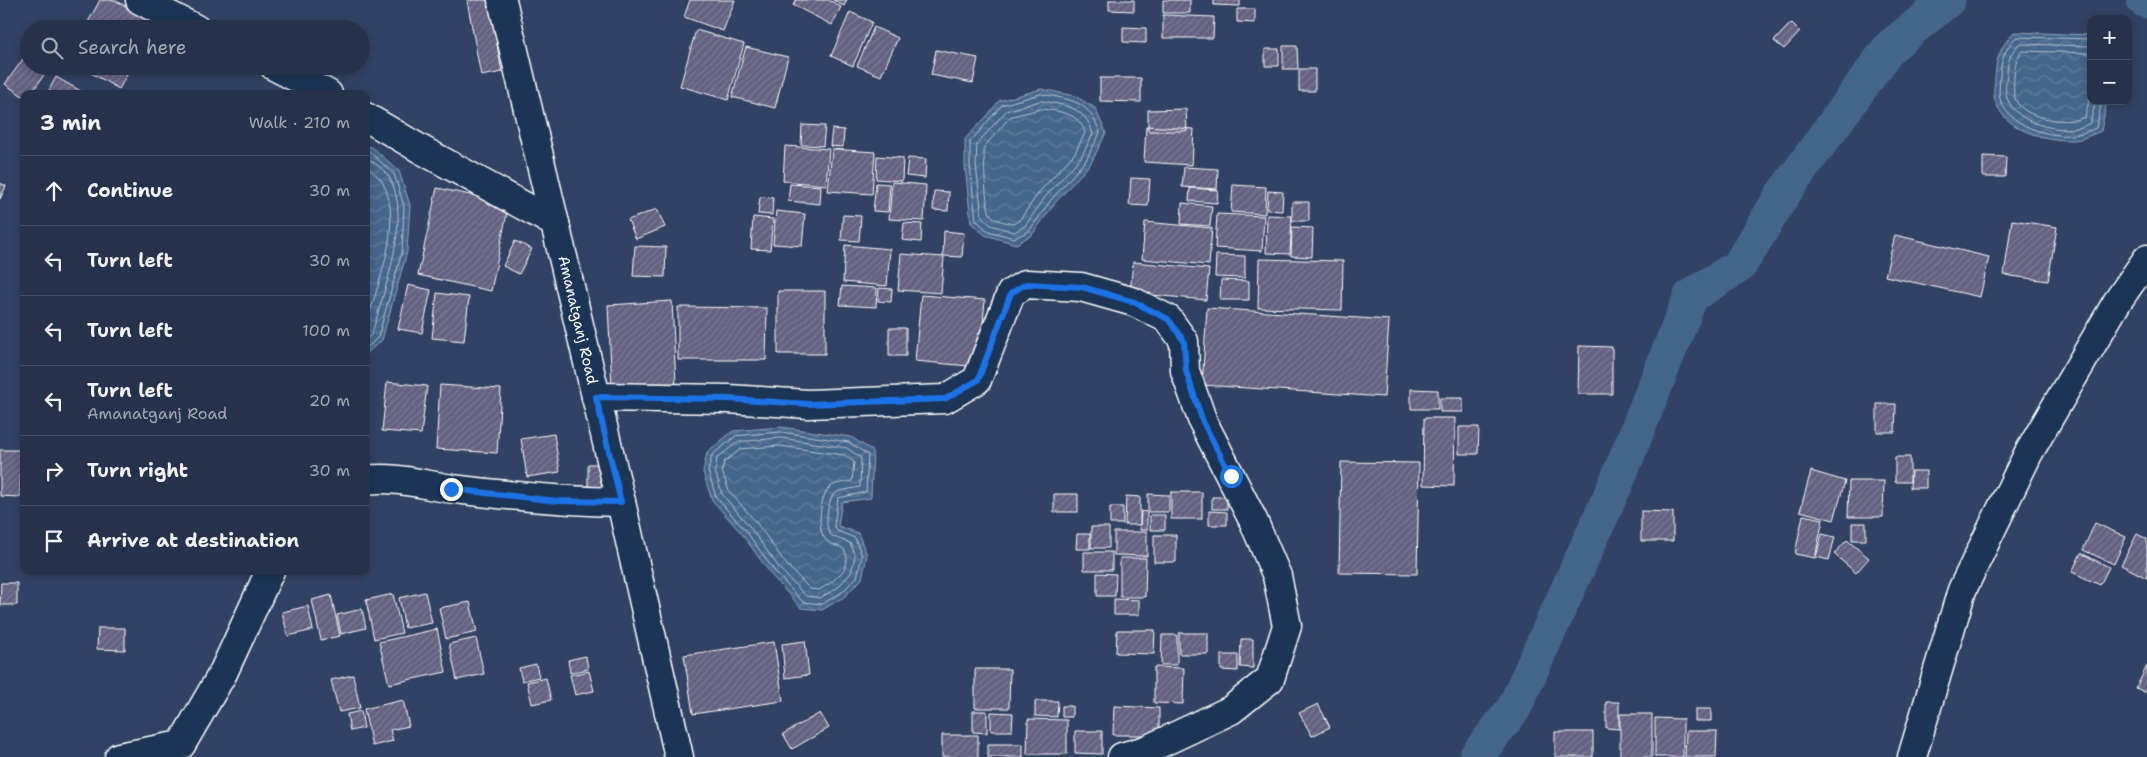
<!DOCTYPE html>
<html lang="en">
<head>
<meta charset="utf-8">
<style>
  body { margin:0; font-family:"Shantell Sans",sans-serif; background:#2e3a52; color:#f1f3f6 }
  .controls { position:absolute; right:15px; top:15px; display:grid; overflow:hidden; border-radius:10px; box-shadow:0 2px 8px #0003 }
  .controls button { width:45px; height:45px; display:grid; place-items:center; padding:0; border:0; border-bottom:1px solid #424d63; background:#26324b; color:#f1f3f6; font:25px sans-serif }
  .stop { position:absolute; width:15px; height:15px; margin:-11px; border:4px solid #1a73e8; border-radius:50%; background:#fff }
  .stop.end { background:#1a73e8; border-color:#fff; box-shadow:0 1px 5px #0008 }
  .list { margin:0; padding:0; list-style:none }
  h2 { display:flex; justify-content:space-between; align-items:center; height:65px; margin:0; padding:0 20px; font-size:21px }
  h2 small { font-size:16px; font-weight:400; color:#a4aab5 }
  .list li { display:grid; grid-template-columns:32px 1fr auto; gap:15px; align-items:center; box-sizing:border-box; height:70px; padding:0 20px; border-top:1px solid #424d63 }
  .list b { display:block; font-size:19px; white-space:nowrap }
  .list p { margin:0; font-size:16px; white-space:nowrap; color:#a4aab5 }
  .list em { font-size:16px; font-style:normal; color:#a4aab5 }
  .icon { flex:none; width:28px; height:28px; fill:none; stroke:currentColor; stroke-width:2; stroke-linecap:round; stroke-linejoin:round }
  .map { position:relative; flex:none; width:2147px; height:757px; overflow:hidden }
  .search { position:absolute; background:#26324b; box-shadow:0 2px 8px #0003; left:20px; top:20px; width:350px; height:55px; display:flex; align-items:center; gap:12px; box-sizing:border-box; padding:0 18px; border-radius:28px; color:#a4aab5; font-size:19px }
  .panel { position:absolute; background:#26324b; box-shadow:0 2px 8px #0003; left:20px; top:90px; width:350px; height:485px; border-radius:10px }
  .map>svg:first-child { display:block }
  .water { fill:url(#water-waves); stroke:#8fa3b9 }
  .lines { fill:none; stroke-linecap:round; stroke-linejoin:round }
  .shore { stroke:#b5c2d1; stroke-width:1 }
  .canal { stroke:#45668b; stroke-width:35 }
  .building { fill:url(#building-hatch); stroke:#fff }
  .minor-casing { stroke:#fff; stroke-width:31 }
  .secondary-casing { stroke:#fff; stroke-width:31 }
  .minor { stroke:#1d3557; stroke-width:28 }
  .secondary { stroke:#1d3557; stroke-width:28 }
  .route { stroke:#1a73e8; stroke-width:6 }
  .labels { text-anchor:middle; stroke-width:4.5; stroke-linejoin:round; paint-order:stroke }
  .street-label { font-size:15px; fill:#fff; stroke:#1d3557 }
</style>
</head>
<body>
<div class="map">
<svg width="2147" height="757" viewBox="0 0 2147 757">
  <defs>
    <pattern id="water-waves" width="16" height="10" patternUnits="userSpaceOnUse" patternTransform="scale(1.25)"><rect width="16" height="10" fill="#45668b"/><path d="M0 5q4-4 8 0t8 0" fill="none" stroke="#617d9c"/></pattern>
    <pattern id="building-hatch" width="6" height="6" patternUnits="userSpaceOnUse" patternTransform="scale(1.25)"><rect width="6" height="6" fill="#646181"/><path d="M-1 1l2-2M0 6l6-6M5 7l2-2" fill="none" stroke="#7b7994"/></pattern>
  </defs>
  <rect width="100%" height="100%" fill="#324264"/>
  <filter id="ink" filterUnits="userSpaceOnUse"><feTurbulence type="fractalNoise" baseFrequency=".02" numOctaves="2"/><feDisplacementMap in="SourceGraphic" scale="10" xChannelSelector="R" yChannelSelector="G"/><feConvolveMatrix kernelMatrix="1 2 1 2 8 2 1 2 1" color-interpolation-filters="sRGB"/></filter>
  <g filter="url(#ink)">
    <!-- water -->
    <path class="water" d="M2014,32L2091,35V101H2107L2101,131C2093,134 2084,139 2075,140C2045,141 2001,131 1994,96C1993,90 1995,83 1995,77C1996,58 2001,46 2014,32Z
      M1041,89L1075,96L1095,108L1106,133L1091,163L1055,203L1032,235L1016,244L985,235L971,223L965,166V139L987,116L999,101Z
      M366,146L372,147L399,171L410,205L407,252L382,340L366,354Z
      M781,427L851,437L873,451L871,498L842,502L838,526L858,533L867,555L862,579L844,597L822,610L801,608L772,576L742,534L712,500L703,472L707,452L733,431Z"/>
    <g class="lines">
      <!-- shore -->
      <path class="shore" d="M2091,39L2016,37C2005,49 2001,60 2000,75C2000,81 1999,88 1999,94C2003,125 2051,140 2078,134C2084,133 2090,130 2096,128L2102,101
        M2091,46L2019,44C2010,53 2007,63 2007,75C2006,81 2005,88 2006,94C2011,121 2052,132 2076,128C2081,128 2086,125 2090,123L2096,101
        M2091,53L2022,51C2015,59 2015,67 2014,77C2014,87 2012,95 2018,104C2029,119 2069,125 2085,117L2091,93
        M1041,94C1072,100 1089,100 1100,133L1086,160L1051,200L1029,231L1014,238L988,231L976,220L970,166V142L1002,105Z
        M1041,101C1065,105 1086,107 1093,134L1081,157L1046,196L1025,226L1014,232L991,225L982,217L976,165L977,144L1006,111Z
        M1041,109C1059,111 1080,113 1085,133L1075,153L1040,191L1019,221L1013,224C1006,222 995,221 991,215C985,208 984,158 984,147L1010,117Z
        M366,151L370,152L394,174L404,206L402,252L378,337L366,349
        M366,157C373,162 385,170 389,177C413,217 383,292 372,334L366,340
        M366,167C371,171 380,177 383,183C404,225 377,284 366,326
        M781,432L849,442L868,455L866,492L838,498L834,525L837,531L855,538L862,556L857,577L841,593L822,604L803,602L776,573L746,531L716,497L708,471L712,455L736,436Z
        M781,438L847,448L861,458L860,487L839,491L833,495C828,503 823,527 831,535C836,539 844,540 850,543L855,556L851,573L837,588L820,598L806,596L780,569L750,527L722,494L715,471L717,458L738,442Z
        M780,446L844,455L854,462L852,481C845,483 836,482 829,488C820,496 816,531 826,540C831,545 839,546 844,549L847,557L844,570L832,582L819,590L810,589L786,564L756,522L729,491L722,471L724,462L741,449Z"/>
      <!-- canal -->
      <path class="canal" d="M2144,0L2147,1
        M1476,757L1514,708L1617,481L1691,296L1739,266L1783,194L1890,47L1948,0"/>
    </g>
    <!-- building -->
    <path class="building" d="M100,0H115L153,22L148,29H96L87,24Z
      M467,0H489L502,72L481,76Z
      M690,0H735L723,31L684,17Z
      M796,0H829L841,7L832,25L793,5Z
      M833,0H847L844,6Z
      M1109,0H1134V11L1109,10Z
      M1163,0H1190V13H1163Z
      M1214,0H1240V6L1214,5Z
      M1237,9H1255V23L1237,22Z
      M850,12L872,22L853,66L831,56Z
      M1163,15L1214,17L1213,38H1163Z
      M1791,23L1800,32L1784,49L1774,41Z
      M874,27L898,38L881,76L857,66Z
      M1123,27L1146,28V43L1123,42Z
      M696,30L744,44L728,100L680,86Z
      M1283,46H1297L1298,69H1283Z
      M746,47L788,57L775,108L732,97Z
      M1265,49H1279V66H1265Z
      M936,50L978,58L973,83L931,75Z
      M29,51V66H50L31,94H24V97L5,84Z
      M79,66H132L119,89Z
      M1299,69H1315V91H1299Z
      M56,77L86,94H47Z
      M1100,78H1141V102L1100,101Z
      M1186,109L1187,131H1148V110Z
      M802,125L825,126L823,146L801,145Z
      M1146,126L1194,129L1192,165L1144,162Z
      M832,129L844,130L843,147L830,146Z
      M785,146L829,149L826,185L783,181Z
      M832,149L875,152L872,194L828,191Z
      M877,156L903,158L902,181L876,179Z
      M1983,156L2006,157L2005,177H1983Z
      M908,158L926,159L925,178L906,176Z
      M1184,167L1218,169L1217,189L1182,187Z
      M1131,178L1150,179L1148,206L1129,205Z
      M892,182L926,185L924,221L889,219Z
      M0,183L6,186L0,199Z
      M876,183L890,184L888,212L873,211Z
      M790,184L821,186L820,204L788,201Z
      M1233,185L1266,187L1265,214L1231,212Z
      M437,188L509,203L491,291L418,275Z
      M1190,188L1218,190L1217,203L1189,201Z
      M934,191L949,192L948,211L933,210Z
      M1268,191L1283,192L1282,211L1267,210Z
      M760,197L773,198L772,215L758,214Z
      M1292,202H1309V221H1292Z
      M1182,203L1212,206L1210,226L1181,224Z
      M657,209L665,227L636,239L628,220Z
      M776,211L805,214L802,246L773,244Z
      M1217,214L1264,216L1262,251L1215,248Z
      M843,215L861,216L859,241L841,240Z
      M1267,215L1292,216L1290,254L1266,253Z
      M753,217L773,219L770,250L751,249Z
      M2012,220L2057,227L2048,281L2004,275Z
      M1145,222L1212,228L1209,265L1142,259Z
      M904,223L922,224L921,242L902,240Z
      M1292,227L1313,228L1312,257L1291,256Z
      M944,231L964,233L962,257L943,256Z
      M1895,235L1989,257L1980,297L1885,276Z
      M515,241L532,249L519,274L503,266Z
      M845,245L890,249L887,286L843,282Z
      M635,246L666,247L665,277L633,276Z
      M901,254L944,257L941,293L898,290Z
      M1216,255L1245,256V278L1215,277Z
      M1259,259L1343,261L1342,310L1258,308Z
      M1133,262L1209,269L1206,300L1130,293Z
      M1221,280L1249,281V300H1220Z
      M408,285L431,290L422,333L398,329Z
      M842,286L877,288L876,307L840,305Z
      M879,288L892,289L891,302L878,301Z
      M778,291H825V354H778Z
      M437,293L469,297L464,341L432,338Z
      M921,295L985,300L979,367L915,361Z
      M672,301L676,385L612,388L608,305Z
      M678,307L767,308L766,360H678Z
      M1207,308L1389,320L1384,397L1202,385Z
      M889,328H906V356H889Z
      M1579,346L1612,347V394H1578Z
      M387,382L427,386L421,434L382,431Z
      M440,385L501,389L497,453L436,449Z
      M1411,389L1438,390V409H1411Z
      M1440,398H1463V412H1440Z
      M1877,404H1896L1895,432H1877Z
      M1424,418H1455L1454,486L1423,485Z
      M1459,427H1479L1478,454H1459Z
      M554,434L560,472L527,477L521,439Z
      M0,450H21L20,497L0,496Z
      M1895,457H1910V482H1895Z
      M1341,462L1419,463L1417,574L1339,573Z
      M588,464H605L606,487L588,488Z
      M1811,471L1845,481L1834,520L1800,511Z
      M1911,471H1926V488H1910Z
      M1849,481H1884L1883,517H1848Z
      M1171,492H1202V519H1171Z
      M1054,494H1078V512H1054Z
      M1148,494L1169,495V512H1148Z
      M1126,496L1140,497V525H1125Z
      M1212,497H1227V509H1212Z
      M1110,507H1123V524H1110Z
      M1141,511L1147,512V530H1140Z
      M1209,511L1227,512V525H1209Z
      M1641,511L1673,512V541H1641Z
      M1150,515H1165V530H1150Z
      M1803,515L1823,519L1815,558L1795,554Z
      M1852,523H1866V540H1852Z
      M2095,523L2126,537L2114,564L2083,550Z
      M1091,527H1109V548H1091Z
      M1114,532H1147V556L1114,555Z
      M1077,534H1090V549H1076Z
      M1822,534L1835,537L1829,560L1816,557Z
      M2137,534L2147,539V578L2121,565Z
      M1154,535H1176V562H1154Z
      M1847,540L1869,558L1856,573L1834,554Z
      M1084,552H1112V570H1084Z
      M2081,553L2109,567L2100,585L2072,572Z
      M1120,558H1146L1145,597H1120Z
      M1097,573L1116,574L1115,596H1097Z
      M1,583H17V605H0Z
      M425,592L432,623L405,628L399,598Z
      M393,594L402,633L374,639L366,600Z
      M331,595L340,636L321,640L312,600Z
      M1114,599L1139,600V615H1114Z
      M470,602L477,632L446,639L439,608Z
      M308,606L313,630L288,636L282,612Z
      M362,609L366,628L341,634L337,615Z
      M98,628H125V650L97,649Z
      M437,629L446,672L389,684L379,642Z
      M1117,630H1155L1154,654L1116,653Z
      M1179,633H1208V654H1179Z
      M1162,635H1177V665H1161Z
      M476,638L484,674L457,680L449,644Z
      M1241,639H1253V668L1240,667Z
      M805,641L809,675L785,678L782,644Z
      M774,642L783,701L693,714L684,655Z
      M1221,655H1238V671L1221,670Z
      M586,656L588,669L570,673L568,660Z
      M536,664L539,677L522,681L519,668Z
      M2147,666V693L2136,688Z
      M1154,667L1184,668L1183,704L1154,703Z
      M975,669H1010L1009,708H975Z
      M589,671L594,691L575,695L570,675Z
      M353,675L360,708L339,712L331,680Z
      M546,678L551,700L532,704L527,682Z
      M403,700L409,726L390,730L393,741L372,746L364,709Z
      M1035,701H1058L1057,717L1035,716Z
      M1606,702H1619V729L1606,728Z
      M1318,704L1330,727L1312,736L1299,713Z
      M1062,706H1072V717H1062Z
      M1114,706L1159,708V735H1113Z
      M1695,709H1711V721H1695Z
      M361,711L364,728L350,731L347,714Z
      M973,711H987V733L973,732Z
      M991,712L1013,713L1012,731H991Z
      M820,713L829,728L792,749L783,734Z
      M1620,714H1652V757H1620Z
      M1655,718L1683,719V757H1655Z
      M1028,719L1067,720V754H1027Z
      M1075,731H1102V754L1075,753Z
      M1686,731H1717L1716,757H1685Z
      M1555,732H1593V757H1555Z
      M942,735H978V757H942Z
      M988,744H1023V757H988Z"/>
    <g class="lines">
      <!-- minor casing -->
      <g class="minor-casing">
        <path id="minor" d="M140,0L196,29
          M274,66L328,94
          M366,117L422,150L555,223
          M596,397L728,399L808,404L945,399L977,380L1011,293L1026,284L1081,287L1134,302L1168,319L1184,341L1185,371L1203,422L1253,520L1277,576L1287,626L1270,679L1231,710L1146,750L1122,757
          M366,480C396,476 424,485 453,489C510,496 564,501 621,502
          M119,757L181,745L223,673L270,571
          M1912,757L1962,590L2028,454L2117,302L2147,259"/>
      </g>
      <!-- secondary casing -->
      <g class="secondary-casing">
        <path id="secondary" d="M502,0L621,502L679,757"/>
      </g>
      <!-- minor -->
      <use href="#minor" class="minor"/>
      <!-- secondary -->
      <use href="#secondary" class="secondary"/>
    </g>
  </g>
  <g class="lines" filter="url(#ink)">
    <!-- route -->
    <path class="route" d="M451,489L557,501L621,502L596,397L728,399L808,404L945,399L978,380L1011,293L1026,284L1082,287L1134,302L1168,319L1184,341L1186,371L1203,422L1231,476"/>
  </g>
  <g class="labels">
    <!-- street labels -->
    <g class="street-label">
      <text transform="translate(578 320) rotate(77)" y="5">Amanatganj Road</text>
    </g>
  </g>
</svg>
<div class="controls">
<button>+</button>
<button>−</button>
</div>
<div class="stop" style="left:1231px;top:476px"></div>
<div class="stop end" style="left:451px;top:489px"></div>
<div class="search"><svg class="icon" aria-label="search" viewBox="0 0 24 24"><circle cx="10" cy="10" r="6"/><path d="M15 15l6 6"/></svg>Search here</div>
<section class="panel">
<h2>3 min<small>Walk · 210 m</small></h2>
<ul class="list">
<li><svg class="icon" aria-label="ahead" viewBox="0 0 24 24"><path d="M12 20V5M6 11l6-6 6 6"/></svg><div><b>Continue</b></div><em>30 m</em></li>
<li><svg class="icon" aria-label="left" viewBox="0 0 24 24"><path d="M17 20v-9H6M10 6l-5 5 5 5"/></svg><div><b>Turn left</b></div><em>30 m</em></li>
<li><svg class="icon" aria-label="left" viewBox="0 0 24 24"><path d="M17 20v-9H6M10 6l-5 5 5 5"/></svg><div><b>Turn left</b></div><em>100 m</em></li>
<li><svg class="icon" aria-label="left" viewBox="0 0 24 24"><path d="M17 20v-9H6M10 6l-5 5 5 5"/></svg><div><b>Turn left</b><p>Amanatganj Road</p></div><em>20 m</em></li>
<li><svg class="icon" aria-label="right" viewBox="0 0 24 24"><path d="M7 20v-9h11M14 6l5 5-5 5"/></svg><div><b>Turn right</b></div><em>30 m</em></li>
<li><svg class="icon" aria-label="arrive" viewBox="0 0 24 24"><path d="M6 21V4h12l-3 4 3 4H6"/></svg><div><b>Arrive at destination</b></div></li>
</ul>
</section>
</div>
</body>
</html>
